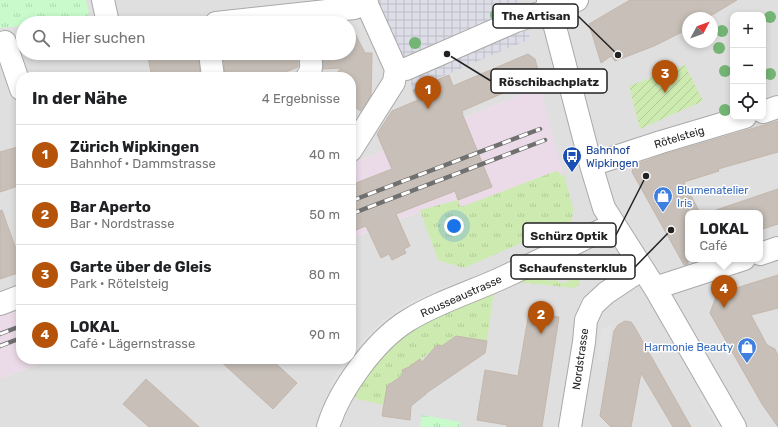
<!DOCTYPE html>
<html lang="de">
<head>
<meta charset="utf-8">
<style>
  body { margin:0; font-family:Rubik,sans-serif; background:#f6f6f6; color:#202124 }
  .controls { position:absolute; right:12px; top:12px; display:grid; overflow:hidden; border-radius:8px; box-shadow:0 2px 6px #0003 }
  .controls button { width:36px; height:36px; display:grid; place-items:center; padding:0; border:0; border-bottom:1px solid #e0e0e0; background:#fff; color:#202124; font:20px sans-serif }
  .compass { position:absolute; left:682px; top:12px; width:36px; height:36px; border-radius:50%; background:#fff; box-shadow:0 2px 6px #0003; rotate:49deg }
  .you { position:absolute; left:454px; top:226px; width:14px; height:14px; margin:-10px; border:3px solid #fff; border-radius:50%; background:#1a73e8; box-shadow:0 0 0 6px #1a73e833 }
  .badge { display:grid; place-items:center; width:26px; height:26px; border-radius:50%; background:#b45309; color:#fff; font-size:13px; font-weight:700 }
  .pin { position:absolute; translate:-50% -33px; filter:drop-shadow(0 1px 2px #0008) }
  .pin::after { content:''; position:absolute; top:21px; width:14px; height:12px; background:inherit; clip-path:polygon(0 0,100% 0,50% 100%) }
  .popup { position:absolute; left:685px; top:210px; width:78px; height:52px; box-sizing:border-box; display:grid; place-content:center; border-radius:8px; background:#fff; filter:drop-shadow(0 1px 3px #0005); font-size:13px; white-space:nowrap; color:#757577 }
  .popup b { font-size:15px; color:#202124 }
  .popup::after { content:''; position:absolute; left:50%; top:100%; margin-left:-8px; border:8px solid transparent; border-top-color:#fff }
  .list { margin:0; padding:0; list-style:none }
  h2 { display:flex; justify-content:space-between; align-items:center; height:52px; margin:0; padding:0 16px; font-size:17px }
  h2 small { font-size:13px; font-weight:400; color:#757577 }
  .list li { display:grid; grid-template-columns:26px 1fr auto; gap:12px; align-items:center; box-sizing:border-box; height:60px; padding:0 16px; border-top:1px solid #e0e0e0 }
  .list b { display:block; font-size:15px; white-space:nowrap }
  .list p { margin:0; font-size:13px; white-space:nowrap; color:#757577 }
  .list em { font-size:13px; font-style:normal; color:#757577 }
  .icon { flex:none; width:22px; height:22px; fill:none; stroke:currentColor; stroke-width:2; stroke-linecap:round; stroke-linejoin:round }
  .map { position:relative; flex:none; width:778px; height:427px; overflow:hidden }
  .search { position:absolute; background:#fff; box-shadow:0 2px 6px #0003; left:16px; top:16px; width:340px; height:44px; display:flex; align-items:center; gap:10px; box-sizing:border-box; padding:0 14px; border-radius:22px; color:#757577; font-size:15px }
  .panel { position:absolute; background:#fff; box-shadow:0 2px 6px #0003; left:16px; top:72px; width:340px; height:292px; border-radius:16px }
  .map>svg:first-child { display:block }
  .residential { fill:#e0dfdf; fill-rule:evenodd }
  .industrial { fill:#ebdbe8 }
  .grass { fill:url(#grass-tufts); fill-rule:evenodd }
  .park { fill:url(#park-tufts) }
  .garden { fill:url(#garden-furrows) }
  .parking { fill:#e2e2e2 }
  .plaza { fill:url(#plaza-grid) }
  .building { fill:#c7bfb8; stroke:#c4b6ab }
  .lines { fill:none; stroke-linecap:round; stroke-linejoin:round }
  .minor-casing { stroke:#a9a9a9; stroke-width:24 }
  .minor { stroke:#fff; stroke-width:22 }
  .rail-casing { stroke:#707070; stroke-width:4.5 }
  .rail { stroke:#fff; stroke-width:3; stroke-dasharray:9; stroke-linecap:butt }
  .tree { fill:#74b475 }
  .labels { text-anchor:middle; stroke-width:3; stroke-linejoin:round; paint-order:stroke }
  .street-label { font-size:11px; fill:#222; stroke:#fff }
  .transit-label { font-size:11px; fill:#164399; stroke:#fff; text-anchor:start }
  .shop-label { font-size:11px; fill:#366cbe; stroke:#fff; text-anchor:start }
  .leader { fill:none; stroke:#222; stroke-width:1.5 }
  .callout-dot { fill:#222; stroke:#fff; stroke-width:1.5 }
  .callout { fill:#fff; stroke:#222; stroke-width:1.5 }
  .callout-label { font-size:12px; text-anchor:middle; font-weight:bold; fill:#222 }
</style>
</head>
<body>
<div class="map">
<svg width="778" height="427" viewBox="0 0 778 427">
  <defs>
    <pattern id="grass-tufts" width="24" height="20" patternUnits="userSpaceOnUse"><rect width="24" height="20" fill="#cdebb0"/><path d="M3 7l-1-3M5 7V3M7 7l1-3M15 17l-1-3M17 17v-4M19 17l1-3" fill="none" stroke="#b0c997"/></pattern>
    <pattern id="park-tufts" width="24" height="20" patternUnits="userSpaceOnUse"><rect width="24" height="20" fill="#c8facc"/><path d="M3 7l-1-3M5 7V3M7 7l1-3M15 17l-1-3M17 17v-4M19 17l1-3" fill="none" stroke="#acd6af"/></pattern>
    <pattern id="garden-furrows" width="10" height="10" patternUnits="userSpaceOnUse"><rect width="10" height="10" fill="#cdebb0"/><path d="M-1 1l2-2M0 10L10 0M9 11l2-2" fill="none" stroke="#b0c997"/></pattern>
    <pattern id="plaza-grid" width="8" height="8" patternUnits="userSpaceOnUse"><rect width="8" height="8" fill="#dddde8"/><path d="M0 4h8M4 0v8" fill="none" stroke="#bdbdc7"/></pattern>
  </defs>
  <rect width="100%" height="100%" fill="#f2efe9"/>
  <!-- residential -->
  <path class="residential" d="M0,0H778V427H0V379L51,359H351V239L419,212L461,207L540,87L356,162L351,168V77H21V304L0,312ZM733,15H763V117H733ZM688,18H712V42H688ZM23,23H349V53H23ZM688,213H760V259H688Z"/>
  <!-- industrial -->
  <path class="industrial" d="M540,87L563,173L488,203L461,207L419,212L351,239V168L356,162Z
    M21,304V359H51L0,379V312Z"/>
  <!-- grass -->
  <path class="grass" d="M556,171L560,173L561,176L564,175L573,209L572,220L569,222L464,268L438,260L420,210L458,200L461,207Z
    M575,257L580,281L578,286L574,288L517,282L516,280ZM561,266C566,267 572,270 571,276C567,292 542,277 561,266ZM550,271L551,281L531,278Z
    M494,291L487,341L456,336L442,346L437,345C428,355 415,365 402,370L403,375L387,386L384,405L357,399L351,390L402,332Z"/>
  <!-- park -->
  <path class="park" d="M0,0H86L89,12L86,19L48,23H23V26L0,28Z
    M422,415L461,422L460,427H420Z"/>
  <!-- garden -->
  <path class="garden" d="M685,65L703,101L640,129L629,86Z"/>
  <!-- parking -->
  <path class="parking" d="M187,17V23H137Z
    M450,284L452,289L334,389L328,385L346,359H351V353L361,341L384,319L407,303Z
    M612,325L606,361H597L601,329Z
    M703,392L722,427H716L698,395Z"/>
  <!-- plaza -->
  <path class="plaza" d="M373,0H521L530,39L413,89L406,69Z"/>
  <!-- building -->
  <path class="building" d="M630,0H737L707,18H688V29L654,46L615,61L611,56L601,63L589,24Z
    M349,22L365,53H372L371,96L361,111L351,105V77H334L341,68L323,69V53H349Z
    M147,53H198L200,74L186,77H152Z
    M223,53H298V67L276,76L225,77Z
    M528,54L535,59L540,77L462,111L463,113H462L492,187L458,200L455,191L396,214L410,246L404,249L406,253L392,260L389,254L381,258L366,226L351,232V185L392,169L377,134L392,111L418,100L413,90L449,75L453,86Z
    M778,121V152L718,169L719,171L684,182L700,213H688V264L684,265L632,172L634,165L665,154Z
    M21,146V185L0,192V152Z
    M778,189V224L760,230V213H717L716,210Z
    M2,210L21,263V272L0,279V211Z
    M778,275V308L751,315L767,345L775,349L778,356V427L762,404L710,313L717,294Z
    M529,312L559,317L542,427H507V425L477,420L485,370L518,376Z
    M625,321L631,322L634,326L691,427H673L641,373L631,427H611L600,416L614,331L618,325Z
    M456,336L487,341L485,353L425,394H426L411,406L410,420L382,416L387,386L403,375L402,370L409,367L420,359L422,362L437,345L442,346Z
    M218,359H271L297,383L273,409Z
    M146,379L199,427H149L123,404Z"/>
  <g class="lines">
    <!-- minor casing -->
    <g class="minor-casing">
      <path id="minor" d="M103,0L108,23
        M365,0L396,69
        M548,0L591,165L604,208L655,288L735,427
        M216,23L354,8L367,3
        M5,42L21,89
        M210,53L213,77
        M396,69H406L516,21L577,0
        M307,77C313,70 311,62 310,53
        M763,112L778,107
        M351,150L394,82L396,69
        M591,165L661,142L745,117
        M760,254L778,248
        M655,288L744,259
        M0,304L21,296
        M328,427C339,390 375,341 407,321C437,302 472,292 504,277C541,260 578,242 614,224
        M570,427L584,342L586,320L593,305L606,293L642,269"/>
    </g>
    <!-- minor -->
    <use href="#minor" class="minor"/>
    <!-- rail casing -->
    <g class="rail-casing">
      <path id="rail" d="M351,201L540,129
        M351,214L545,140
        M0,334L21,326
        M0,346L21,338"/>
    </g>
    <!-- rail -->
    <use href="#rail" class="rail"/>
  </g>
  <!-- trees -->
  <g class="tree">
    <circle cx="496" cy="15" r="6"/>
    <circle cx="770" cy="17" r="6"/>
    <circle cx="722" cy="31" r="6"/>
    <circle cx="415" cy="43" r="6"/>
    <circle cx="719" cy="48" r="6"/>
    <circle cx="725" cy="71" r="6"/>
    <circle cx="770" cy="74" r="6"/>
    <circle cx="725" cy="110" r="6"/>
    <circle cx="591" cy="268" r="6"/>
  </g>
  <!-- icons -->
  <defs>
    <g id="bus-pin" transform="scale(1)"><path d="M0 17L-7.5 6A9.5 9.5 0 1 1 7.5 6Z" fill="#1a4fb4" stroke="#fff"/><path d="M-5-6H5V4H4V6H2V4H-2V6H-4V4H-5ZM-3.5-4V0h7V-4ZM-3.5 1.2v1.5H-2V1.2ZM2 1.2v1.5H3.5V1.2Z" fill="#fff"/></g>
    <g id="shop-pin" transform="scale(1)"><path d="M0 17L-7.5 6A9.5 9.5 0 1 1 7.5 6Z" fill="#3f7fe0" stroke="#fff"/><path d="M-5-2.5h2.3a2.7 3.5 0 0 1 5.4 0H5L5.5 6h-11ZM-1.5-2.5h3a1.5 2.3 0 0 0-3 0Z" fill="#fff"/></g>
  </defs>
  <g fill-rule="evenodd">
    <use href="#bus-pin" x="572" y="156"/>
    <use href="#shop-pin" x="663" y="196"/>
    <use href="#shop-pin" x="747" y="347"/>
  </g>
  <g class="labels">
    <!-- street labels -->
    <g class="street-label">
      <text transform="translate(679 137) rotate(-17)" y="4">Rötelsteig</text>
      <text transform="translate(461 296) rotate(-24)" y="4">Rousseaustrasse</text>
      <text transform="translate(580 359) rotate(-82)" y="4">Nordstrasse</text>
    </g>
    <!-- transit labels -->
    <g class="transit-label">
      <text x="586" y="154">Bahnhof<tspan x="586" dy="13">Wipkingen</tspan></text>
    </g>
    <!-- shop labels -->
    <g class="shop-label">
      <text x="677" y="194">Blumenatelier<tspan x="677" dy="13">Iris</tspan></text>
      <text x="733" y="351" text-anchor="end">Harmonie Beauty</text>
    </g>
  </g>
  <!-- callouts -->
  <path class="leader" d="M618 55L578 16M447 54L491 81M646 176L616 235M671 230L635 267"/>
  <g class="callout-dot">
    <circle cx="618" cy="55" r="4"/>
    <circle cx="447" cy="54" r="4"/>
    <circle cx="646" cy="176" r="4"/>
    <circle cx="671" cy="230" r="4"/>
  </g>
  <g class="callout">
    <rect x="493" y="4" width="85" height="24" rx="4"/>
    <rect x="491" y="69" width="116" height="24" rx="4"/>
    <rect x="523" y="223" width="93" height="24" rx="4"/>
    <rect x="511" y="255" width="124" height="24" rx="4"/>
  </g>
  <g class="callout-label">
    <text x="536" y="20">The Artisan</text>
    <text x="549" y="86">Röschibachplatz</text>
    <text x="569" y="240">Schürz Optik</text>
    <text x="573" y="272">Schaufensterklub</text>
  </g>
</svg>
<div class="controls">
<button>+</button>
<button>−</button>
<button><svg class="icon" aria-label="locate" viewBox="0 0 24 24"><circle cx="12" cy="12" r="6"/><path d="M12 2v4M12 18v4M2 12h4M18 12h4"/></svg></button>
</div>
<svg class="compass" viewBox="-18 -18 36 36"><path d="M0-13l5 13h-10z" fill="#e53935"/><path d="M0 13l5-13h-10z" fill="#757577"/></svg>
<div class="you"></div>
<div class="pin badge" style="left:428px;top:109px">1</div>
<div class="pin badge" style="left:541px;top:334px">2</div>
<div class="pin badge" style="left:665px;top:93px">3</div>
<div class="pin badge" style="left:724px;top:308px">4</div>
<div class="popup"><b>LOKAL</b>Café</div>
<div class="search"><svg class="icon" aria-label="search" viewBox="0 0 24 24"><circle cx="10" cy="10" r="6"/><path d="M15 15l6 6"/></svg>Hier suchen</div>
<section class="panel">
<h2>In der Nähe<small>4 Ergebnisse</small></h2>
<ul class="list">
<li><span class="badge">1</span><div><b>Zürich Wipkingen</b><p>Bahnhof · Dammstrasse</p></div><em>40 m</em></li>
<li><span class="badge">2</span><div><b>Bar Aperto</b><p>Bar · Nordstrasse</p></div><em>50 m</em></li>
<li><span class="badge">3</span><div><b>Garte über de Gleis</b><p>Park · Rötelsteig</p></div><em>80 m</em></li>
<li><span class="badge">4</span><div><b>LOKAL</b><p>Café · Lägernstrasse</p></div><em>90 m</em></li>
</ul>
</section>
</div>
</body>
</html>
